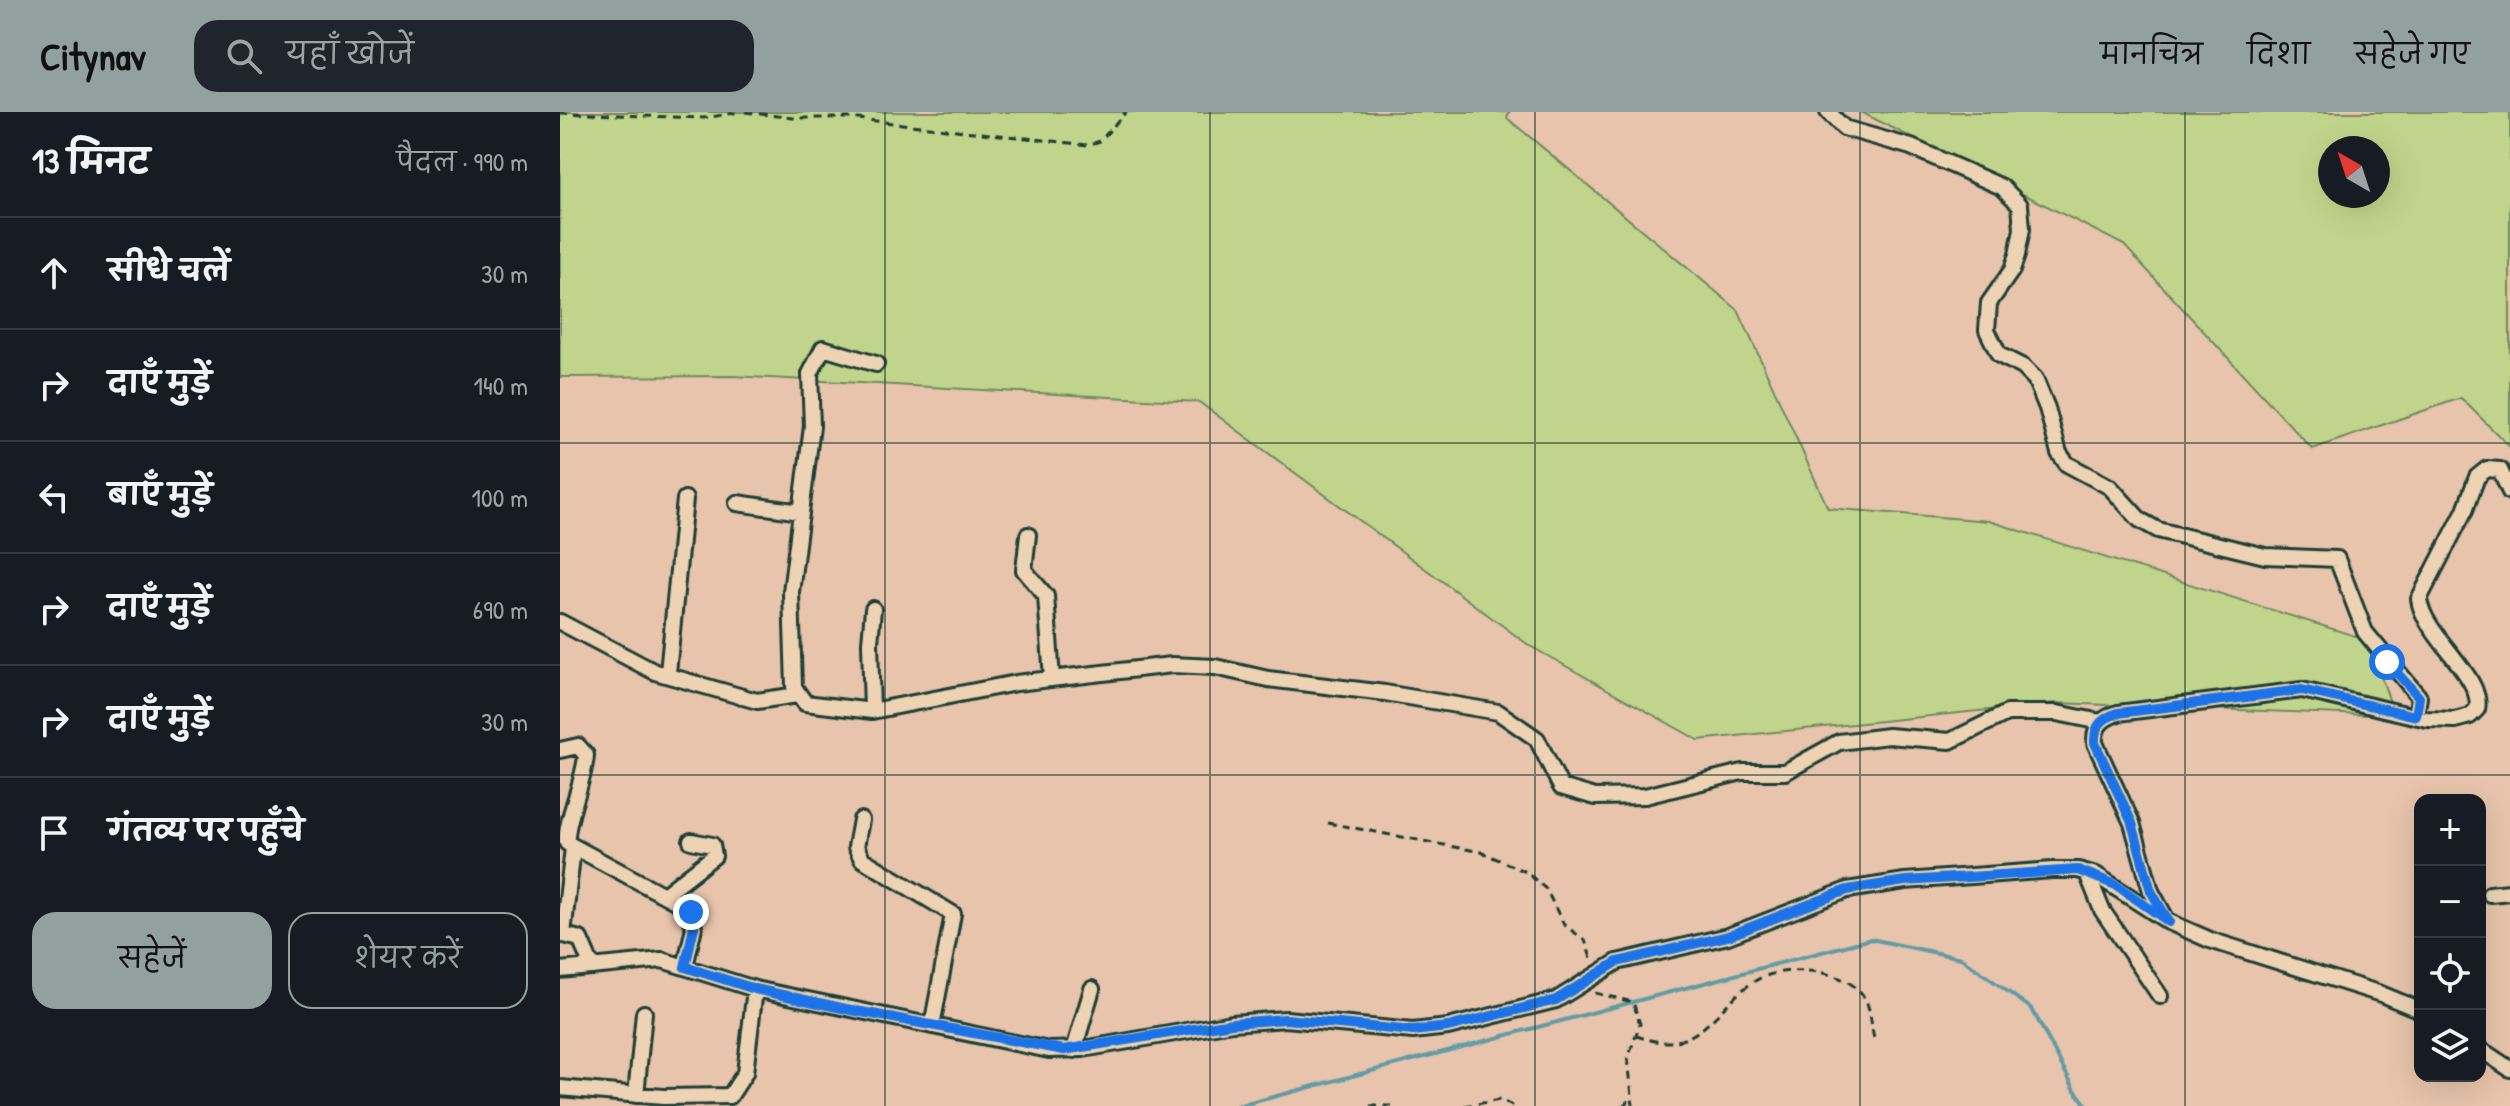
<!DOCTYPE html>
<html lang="hi">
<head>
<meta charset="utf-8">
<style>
  body { margin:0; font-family:"Patrick Hand","Playpen Sans Deva",sans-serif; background:#20242c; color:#f1f3f6 }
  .controls { position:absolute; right:24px; bottom:24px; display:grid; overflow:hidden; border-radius:16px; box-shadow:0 8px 32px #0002 }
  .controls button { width:72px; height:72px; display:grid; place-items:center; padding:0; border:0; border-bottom:2px solid #363941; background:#171b24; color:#f1f3f6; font:40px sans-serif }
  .compass { position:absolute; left:1758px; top:24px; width:72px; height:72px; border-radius:50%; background:#171b24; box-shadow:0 8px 32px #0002; rotate:321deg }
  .stop { position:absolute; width:24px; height:24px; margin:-18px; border:6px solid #1a73e8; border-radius:50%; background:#fff }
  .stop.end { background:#1a73e8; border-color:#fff; box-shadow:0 2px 8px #0008 }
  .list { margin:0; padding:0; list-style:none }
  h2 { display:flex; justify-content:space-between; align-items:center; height:104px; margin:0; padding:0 32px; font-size:34px }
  h2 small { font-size:26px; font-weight:400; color:#9ea1a6 }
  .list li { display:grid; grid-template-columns:52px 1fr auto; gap:24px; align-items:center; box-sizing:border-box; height:112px; padding:0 32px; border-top:2px solid #363941 }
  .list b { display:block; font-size:30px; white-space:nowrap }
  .list em { font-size:26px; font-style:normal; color:#9ea1a6 }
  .actions { display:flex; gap:16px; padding:24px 32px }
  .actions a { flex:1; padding:18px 0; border:2px solid #92a19f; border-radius:24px; text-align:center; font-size:28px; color:#92a19f }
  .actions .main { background:#92a19f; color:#111 }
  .icon { flex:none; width:44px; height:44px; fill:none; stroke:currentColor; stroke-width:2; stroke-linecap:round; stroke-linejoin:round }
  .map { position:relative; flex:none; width:1950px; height:994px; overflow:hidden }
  header { display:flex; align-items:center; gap:48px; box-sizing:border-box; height:112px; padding:0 40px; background:#92a19f; color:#111 }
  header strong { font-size:38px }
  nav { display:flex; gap:44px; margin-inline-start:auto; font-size:28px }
  .search { width:560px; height:72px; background:#20242c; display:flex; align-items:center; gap:20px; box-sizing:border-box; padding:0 28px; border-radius:24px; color:#9ea1a6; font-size:30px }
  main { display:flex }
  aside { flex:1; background:#171b24 }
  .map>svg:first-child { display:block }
  .green { fill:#c0d58b; stroke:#708960; stroke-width:2; fill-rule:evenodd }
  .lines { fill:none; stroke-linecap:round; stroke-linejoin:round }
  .stream { stroke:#639ba5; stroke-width:4 }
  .minor-casing { stroke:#1f3d34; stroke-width:20 }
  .path { stroke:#1f3d34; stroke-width:3; stroke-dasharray:8 6; stroke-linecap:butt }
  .minor { stroke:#edd3b4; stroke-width:14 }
  .route { stroke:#1a73e8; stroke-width:10 }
  .grid { fill:none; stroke:#1f3d34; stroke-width:2; stroke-opacity:0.55 }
</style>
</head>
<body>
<header>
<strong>Citynav</strong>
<div class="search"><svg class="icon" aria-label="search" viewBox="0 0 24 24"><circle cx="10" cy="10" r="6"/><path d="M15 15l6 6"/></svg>यहाँ खोजें</div>
<nav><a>मानचित्र</a><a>दिशा</a><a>सहेजे गए</a></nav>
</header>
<main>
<aside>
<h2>13 मिनट<small>पैदल · 990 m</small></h2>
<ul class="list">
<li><svg class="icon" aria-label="ahead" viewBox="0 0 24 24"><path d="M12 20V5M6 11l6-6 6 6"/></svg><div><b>सीधे चलें</b></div><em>30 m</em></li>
<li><svg class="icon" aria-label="right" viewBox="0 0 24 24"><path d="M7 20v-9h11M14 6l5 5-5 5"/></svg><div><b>दाएँ मुड़ें</b></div><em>140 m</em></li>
<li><svg class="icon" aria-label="left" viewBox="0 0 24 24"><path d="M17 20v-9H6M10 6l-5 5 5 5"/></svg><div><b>बाएँ मुड़ें</b></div><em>100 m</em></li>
<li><svg class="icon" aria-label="right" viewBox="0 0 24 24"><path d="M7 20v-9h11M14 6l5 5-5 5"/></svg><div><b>दाएँ मुड़ें</b></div><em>690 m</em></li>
<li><svg class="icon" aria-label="right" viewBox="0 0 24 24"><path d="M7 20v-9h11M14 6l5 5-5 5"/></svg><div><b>दाएँ मुड़ें</b></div><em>30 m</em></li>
<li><svg class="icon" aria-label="arrive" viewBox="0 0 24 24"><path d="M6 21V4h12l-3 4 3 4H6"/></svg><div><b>गंतव्य पर पहुँचे</b></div></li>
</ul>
<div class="actions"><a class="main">सहेजें</a><a>शेयर करें</a></div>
</aside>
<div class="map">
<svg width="1950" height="994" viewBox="0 0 1950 994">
  <rect width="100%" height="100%" fill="#e7c4ab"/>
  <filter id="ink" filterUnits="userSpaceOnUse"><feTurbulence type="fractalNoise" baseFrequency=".0125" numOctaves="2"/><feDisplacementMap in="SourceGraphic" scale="16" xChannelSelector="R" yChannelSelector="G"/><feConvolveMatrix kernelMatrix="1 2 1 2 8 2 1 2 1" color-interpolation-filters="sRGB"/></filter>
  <g filter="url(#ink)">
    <!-- green -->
    <path class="green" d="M0,0H949L947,6L1178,198L1268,396L1429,409L1808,528L1835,604L1496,591L1138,628L970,534L639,290L173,264L0,265Z
      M1301,0H1950V335L1901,286L1752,337L1564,133ZM1770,36H1818V84H1770Z"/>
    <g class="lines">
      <!-- stream -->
      <path class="stream" d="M679,994L1311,827L1401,846L1472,897L1515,978L1527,994"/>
      <!-- minor casing -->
      <g class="minor-casing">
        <path id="minor" d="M1268,0L1284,16L1351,35L1442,75L1460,93L1462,117L1457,143L1452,158L1429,191L1427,218L1439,243L1463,255L1475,267L1487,296L1499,341L1507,352L1550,375L1580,408L1598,418L1705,444L1777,447L1805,520L1859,585L1856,604
          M316,252L263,236L250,262L252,314L231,480L234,575L245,591L312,599L456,571L612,553L655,555L708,567L825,581L938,600L977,627L1001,675L1035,685L1085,684L1182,660H1225L1279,630L1328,624L1390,629L1447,601H1497L1541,610
          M177,391L241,400
          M468,423L464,458L486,484L492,567
          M0,510L95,560L197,589L237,583
          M108,561L125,387
          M312,599L310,531L313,497
          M0,638L18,634L26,643C25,667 4,712 7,731L126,795L134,815L125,855
          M301,708L296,735L302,747L393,802L372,914
          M1527,761L1542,798L1600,884
          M1930,782L1950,780
          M104,783L154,744L152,733L131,729
          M1608,810L1591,779L1572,711L1535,631C1534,613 1543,606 1558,601L1742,578L1867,607L1895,608L1910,604L1917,597C1925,566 1863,523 1859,487L1905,398L1917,365L1927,357L1940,358L1950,380
          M0,822L20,827L32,855
          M3,822L13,736
          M0,858L102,848L195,877L489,938L523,937L672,911L726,907L853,919L888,915L996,888L1057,850L1168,824L1287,778L1345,769L1492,758H1518L1536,763L1609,810L1650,828L1821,882L1860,898
          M1920,937L1950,957
          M514,938L532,877
          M0,976L103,985L170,984L185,961L195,877
          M76,983L84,901"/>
      </g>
      <!-- path -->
      <path class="path" d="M185,0L232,6H289L528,33L540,29L566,0
        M0,1L144,6L181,0
        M768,711L921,740L966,760L986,777L1004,813L1025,828L1032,849
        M1035,881L1073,890L1080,912L1068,946L1073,994
        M1076,924C1093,929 1107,933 1124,927C1153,916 1169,884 1195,869C1223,852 1285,855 1304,885C1311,896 1311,914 1314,927
        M810,994H832
        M904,994L940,988L952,994
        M1063,994L1071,987"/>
      <!-- minor -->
      <use href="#minor" class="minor"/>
    </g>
  </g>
  <g class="lines" filter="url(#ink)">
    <!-- route -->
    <path class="route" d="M131,800L134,815L125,855L195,877L291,898L504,938L672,911L726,907L853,919L888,915L996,888L1057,850L1168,824L1287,778L1345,769L1518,758L1556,773L1609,810L1591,779L1572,711L1535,631C1534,613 1543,606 1558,601L1742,578L1856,604L1859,585L1827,550"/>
  </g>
  <!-- grid -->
  <path class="grid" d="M325,0V994M650,0V994M975,0V994M1300,0V994M1625,0V994M0,331H1950M0,663H1950"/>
</svg>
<div class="controls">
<button>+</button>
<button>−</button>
<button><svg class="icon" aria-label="locate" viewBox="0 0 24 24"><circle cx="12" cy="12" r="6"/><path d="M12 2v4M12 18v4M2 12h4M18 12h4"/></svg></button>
<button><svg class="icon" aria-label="layers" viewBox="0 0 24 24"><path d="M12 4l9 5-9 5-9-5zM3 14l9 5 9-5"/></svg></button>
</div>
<svg class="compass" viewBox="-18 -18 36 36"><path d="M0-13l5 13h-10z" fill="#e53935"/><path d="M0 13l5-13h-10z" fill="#9ea1a6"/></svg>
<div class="stop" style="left:1827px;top:550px"></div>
<div class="stop end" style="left:131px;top:800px"></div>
</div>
</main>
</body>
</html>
